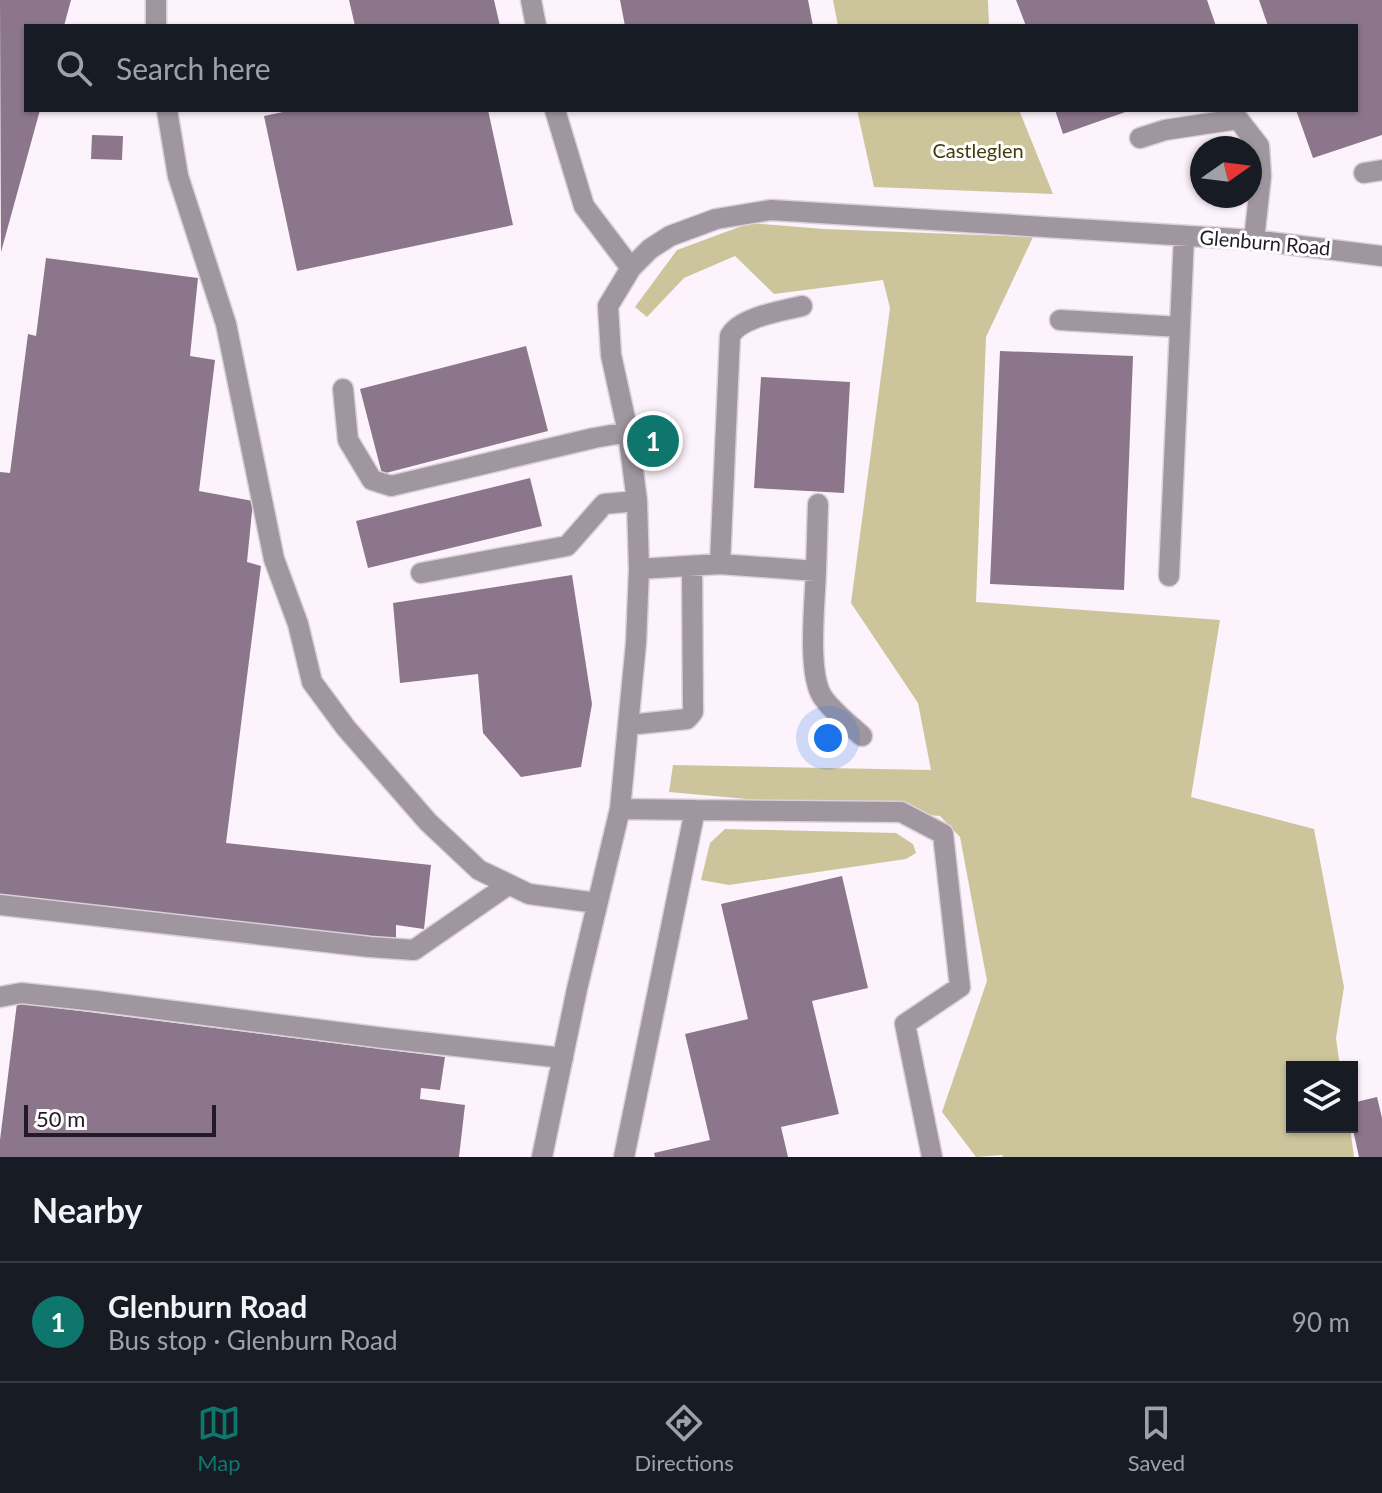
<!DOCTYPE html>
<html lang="en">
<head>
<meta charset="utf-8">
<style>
  body { margin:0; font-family:Lato,sans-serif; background:#242831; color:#f1f3f6 }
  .controls { position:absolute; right:24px; bottom:24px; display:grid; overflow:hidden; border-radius:0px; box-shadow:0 2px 6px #0004 }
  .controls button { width:72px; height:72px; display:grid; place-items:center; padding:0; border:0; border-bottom:2px solid #363941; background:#171b24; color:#f1f3f6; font:40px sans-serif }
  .compass { position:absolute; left:1190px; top:136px; width:72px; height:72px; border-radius:50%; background:#171b24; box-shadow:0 2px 6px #0004; rotate:76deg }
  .scale { position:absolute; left:24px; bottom:20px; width:192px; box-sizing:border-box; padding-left:8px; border:4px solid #231b23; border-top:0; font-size:22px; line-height:28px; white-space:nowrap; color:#231b23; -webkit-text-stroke:6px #fff; paint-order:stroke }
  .you { position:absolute; left:828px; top:738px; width:28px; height:28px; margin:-20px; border:6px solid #fff; border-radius:50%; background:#1a73e8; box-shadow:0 0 0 12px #1a73e833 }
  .badge { display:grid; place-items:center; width:52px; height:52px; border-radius:50%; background:#0f766e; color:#fff; font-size:26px; font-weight:700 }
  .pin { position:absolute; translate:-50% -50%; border:4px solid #fff; box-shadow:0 2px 8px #0006 }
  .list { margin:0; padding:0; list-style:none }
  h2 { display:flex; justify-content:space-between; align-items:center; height:104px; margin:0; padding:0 32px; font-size:34px }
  h2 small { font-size:26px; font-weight:400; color:#9ea1a6 }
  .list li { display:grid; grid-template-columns:52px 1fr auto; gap:24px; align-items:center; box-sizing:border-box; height:120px; padding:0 32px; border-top:2px solid #363941 }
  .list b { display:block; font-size:30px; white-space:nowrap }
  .list p { margin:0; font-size:26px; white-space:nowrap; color:#9ea1a6 }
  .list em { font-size:26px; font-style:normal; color:#9ea1a6 }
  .icon { flex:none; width:44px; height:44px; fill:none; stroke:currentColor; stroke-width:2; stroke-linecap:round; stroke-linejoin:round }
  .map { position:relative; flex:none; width:1382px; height:1157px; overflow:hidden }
  .search { position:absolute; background:#171b24; box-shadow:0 2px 6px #0004; left:24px; right:24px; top:24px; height:88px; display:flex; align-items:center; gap:20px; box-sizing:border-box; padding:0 28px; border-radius:0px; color:#9ea1a6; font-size:30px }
  .sheet { height:224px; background:#171b24 }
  nav { display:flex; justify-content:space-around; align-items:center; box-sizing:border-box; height:112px; border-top:2px solid #363941; background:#171b24; font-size:22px; color:#9ea1a6 }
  nav a { display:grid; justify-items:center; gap:4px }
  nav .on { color:#0f766e }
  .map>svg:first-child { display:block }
  .green { fill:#ccc59b }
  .building { fill:#8c768b }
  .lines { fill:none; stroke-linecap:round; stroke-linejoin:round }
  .minor-casing { stroke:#dad0d9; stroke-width:23 }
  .minor { stroke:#a0969f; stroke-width:20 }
  .labels { text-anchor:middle; stroke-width:6; stroke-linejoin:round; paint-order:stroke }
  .park-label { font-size:20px; fill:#443b06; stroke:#fff }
  .street-label { font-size:20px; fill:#231b23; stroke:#fff }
</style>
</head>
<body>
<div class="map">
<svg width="1382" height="1157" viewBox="0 0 1382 1157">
  <rect width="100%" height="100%" fill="#fdf3fc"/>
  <!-- green -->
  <path class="green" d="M833,0H988L989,26H838Z
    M857,110H1019L1053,194L874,187Z
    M750,223L824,229L1033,237L986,337L976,602L1220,620L1191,797L1314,829L1344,987L1336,1038L1340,1067H1292V1127H1350L1354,1157H1003L1002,1155L976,1157L942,1112L987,981L960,837L940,816L669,792L673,765L931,770L918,703L851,603L890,308L883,280L774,294L735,256L684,278L647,317L635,307L677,250Z
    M725,829L896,833L913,844L916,853L906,859L729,885L701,880L710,843Z"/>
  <!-- building -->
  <path class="building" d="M0,0H71L64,26H26V110H40L1,252Z
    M349,0H494L500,26H355Z
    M620,0H808L813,26H625Z
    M1016,0H1207L1216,26H1026Z
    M1259,0H1382V135L1313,158L1296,110H1356V26H1268Z
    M292,110H488L513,225L297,271L264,116Z
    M1055,110H1131L1063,134Z
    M92,135L123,136L122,160L91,159Z
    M46,258L198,278L190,356L215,360L199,491L253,501L247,562L261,566L226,843L431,865L424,929L396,925V939L0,896V472L10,473L28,334L36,336Z
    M526,346L548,431L382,474L360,389Z
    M1000,351L1133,356L1124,590L990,584Z
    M761,377L850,382L844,493L754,488Z
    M530,478L542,526L368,568L356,521Z
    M572,575L592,704L581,767L521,777L483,733L478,674L400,683L393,603Z
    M842,876L868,988L812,1001L839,1114L781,1127L788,1157H655L654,1153L710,1140L685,1034L748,1019L721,904Z
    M17,1003L445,1057L440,1090L421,1088L420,1099L465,1105L459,1157H0V1140Z
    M1377,1097L1382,1118V1157H1359L1352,1125V1103Z"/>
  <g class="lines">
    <!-- minor casing -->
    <g class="minor-casing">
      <path id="minor" d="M156,0V26
        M531,0L536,26
        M167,110L178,176L226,324L274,559L298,624L312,682L346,728L428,822L479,870L529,894L597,903
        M555,110L584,206L631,268
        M1140,138L1165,130L1238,119L1259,146L1261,176L1254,240
        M1364,173L1382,170
        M1060,320L1180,327
        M343,389L348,440L372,480L391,486L594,438L628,432
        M720,564L816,571C815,601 807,672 822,696C830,709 850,725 862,736
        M639,569L720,564L730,336C740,317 782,311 802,306
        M816,571L818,504
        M421,573L567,546L604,504L637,501
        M1169,576L1184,236
        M628,725L687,719L693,712L692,566
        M620,809L695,810L624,1157
        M695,810L901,812L943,834L960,987L905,1024L932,1157
        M0,905L370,947L414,950L508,885
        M0,997L21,993L96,1001L384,1038L563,1058
        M542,1157L577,989L620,809L636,643L639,569L637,501L628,432L611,355L608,306L631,268L650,249L670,236L716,219L771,210L1254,240L1382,256"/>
    </g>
    <!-- minor -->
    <use href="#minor" class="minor"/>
  </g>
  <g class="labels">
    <!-- park labels -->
    <g class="park-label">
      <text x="978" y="158">Castleglen</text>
    </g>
    <!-- street labels -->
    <g class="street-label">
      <text transform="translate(1265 243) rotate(5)" y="7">Glenburn Road</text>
    </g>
  </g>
</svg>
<div class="controls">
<button><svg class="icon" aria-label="layers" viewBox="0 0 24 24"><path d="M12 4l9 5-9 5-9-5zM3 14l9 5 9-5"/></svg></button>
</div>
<svg class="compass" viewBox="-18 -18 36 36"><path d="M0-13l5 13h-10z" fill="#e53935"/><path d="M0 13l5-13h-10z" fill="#9ea1a6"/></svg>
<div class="scale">50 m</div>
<div class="you"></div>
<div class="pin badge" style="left:653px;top:441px">1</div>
<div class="search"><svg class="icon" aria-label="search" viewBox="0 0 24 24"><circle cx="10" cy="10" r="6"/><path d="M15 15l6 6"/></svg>Search here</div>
</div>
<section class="sheet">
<h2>Nearby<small></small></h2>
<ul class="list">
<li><span class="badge">1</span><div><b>Glenburn Road</b><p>Bus stop · Glenburn Road</p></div><em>90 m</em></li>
</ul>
</section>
<nav>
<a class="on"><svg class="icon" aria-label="map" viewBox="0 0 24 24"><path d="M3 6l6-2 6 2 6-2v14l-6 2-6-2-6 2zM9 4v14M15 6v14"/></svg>Map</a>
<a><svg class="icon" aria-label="directions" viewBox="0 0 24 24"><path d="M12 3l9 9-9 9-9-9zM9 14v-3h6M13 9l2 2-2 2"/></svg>Directions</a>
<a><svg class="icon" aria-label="saved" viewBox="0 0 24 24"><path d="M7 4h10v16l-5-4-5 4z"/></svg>Saved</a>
</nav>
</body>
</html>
